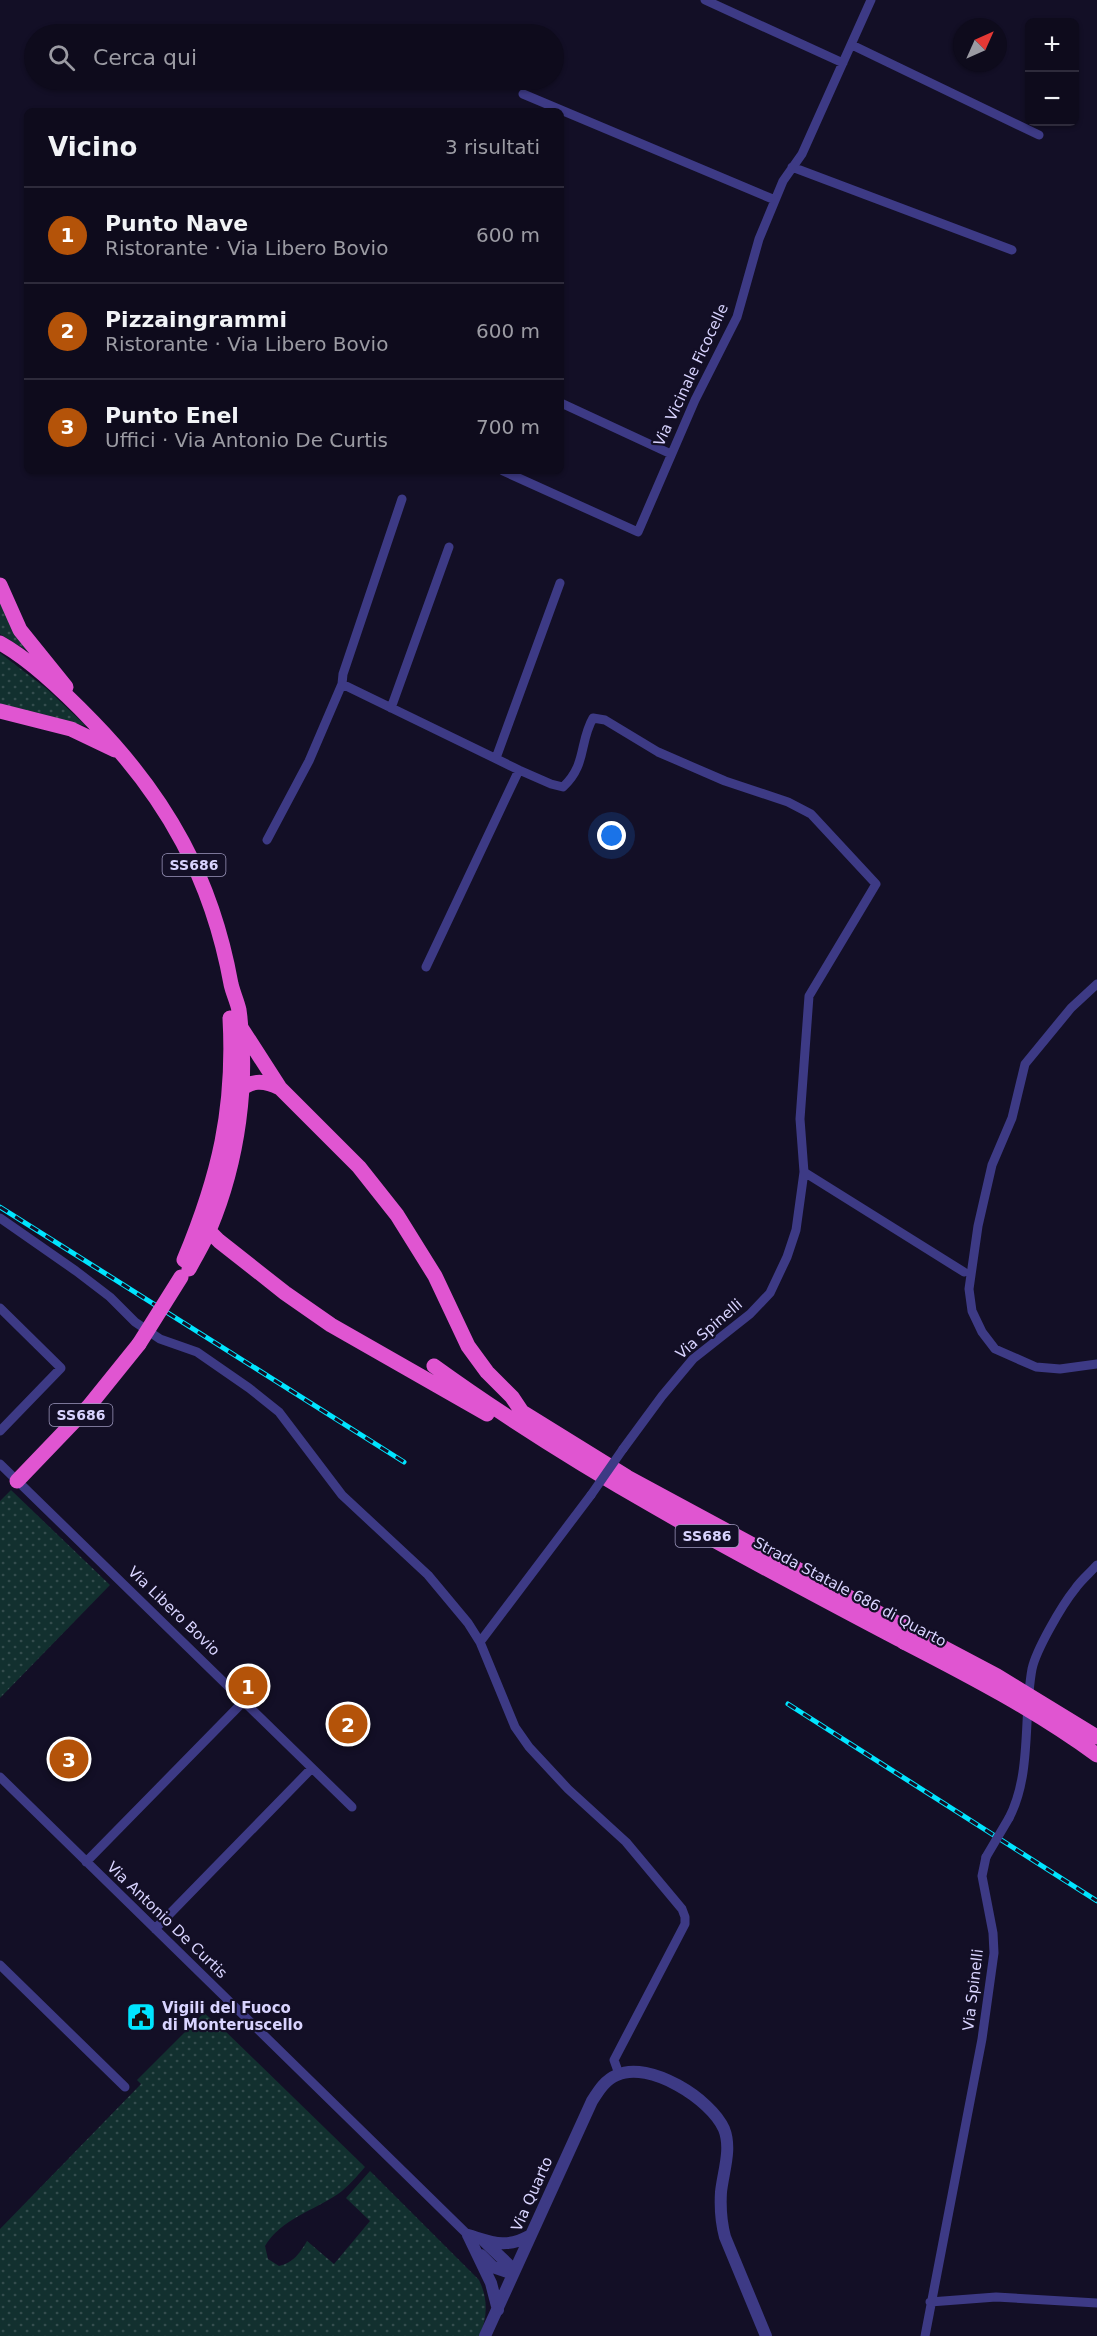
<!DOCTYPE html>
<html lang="it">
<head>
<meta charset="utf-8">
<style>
  body { margin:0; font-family:"DejaVu Sans",sans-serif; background:#171425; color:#f1f3f6 }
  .controls { position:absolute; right:18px; top:18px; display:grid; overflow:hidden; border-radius:9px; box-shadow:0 2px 4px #0004 }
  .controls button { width:54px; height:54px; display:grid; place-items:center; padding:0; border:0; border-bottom:2px solid #2e2b3b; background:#0e0b1c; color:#f1f3f6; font:30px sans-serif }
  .compass { position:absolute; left:953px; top:18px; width:54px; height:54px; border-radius:50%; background:#0e0b1c; box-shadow:0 2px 4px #0004; rotate:45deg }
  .you { position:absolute; left:612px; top:836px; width:21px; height:21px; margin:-15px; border:4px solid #fff; border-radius:50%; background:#1a73e8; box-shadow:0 0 0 9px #1a73e833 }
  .badge { display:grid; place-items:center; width:39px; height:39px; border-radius:50%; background:#b45309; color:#fff; font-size:20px; font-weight:700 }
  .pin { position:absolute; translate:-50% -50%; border:3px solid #fff; box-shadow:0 2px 6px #0006 }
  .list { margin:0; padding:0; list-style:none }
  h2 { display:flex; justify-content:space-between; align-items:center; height:78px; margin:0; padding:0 24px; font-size:26px }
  h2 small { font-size:20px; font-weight:400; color:#9b9ba3 }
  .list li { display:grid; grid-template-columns:39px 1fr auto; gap:18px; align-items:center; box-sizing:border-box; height:96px; padding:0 24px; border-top:2px solid #2e2b3b }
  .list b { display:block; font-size:22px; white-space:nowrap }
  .list p { margin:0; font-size:20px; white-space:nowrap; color:#9b9ba3 }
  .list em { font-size:20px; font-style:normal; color:#9b9ba3 }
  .icon { flex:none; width:33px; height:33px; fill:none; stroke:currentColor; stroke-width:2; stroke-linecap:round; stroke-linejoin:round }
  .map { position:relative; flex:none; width:1097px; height:2336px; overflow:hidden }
  .search { position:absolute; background:#0e0b1c; box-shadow:0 2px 4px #0004; left:24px; top:24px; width:540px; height:66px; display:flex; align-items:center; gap:15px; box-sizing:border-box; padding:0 21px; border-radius:33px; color:#9b9ba3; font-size:22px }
  .panel { position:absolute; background:#0e0b1c; box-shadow:0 2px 4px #0004; left:24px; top:108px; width:540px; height:366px; border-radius:9px }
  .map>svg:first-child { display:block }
  .grass { fill:url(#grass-dots) }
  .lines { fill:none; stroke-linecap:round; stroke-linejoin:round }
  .minor { stroke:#3d3a85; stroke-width:9 }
  .tertiary { stroke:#3d3a85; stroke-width:12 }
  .trunk { stroke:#e055d1; stroke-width:15 }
  .rail-casing { stroke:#00e5ff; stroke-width:5 }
  .rail { stroke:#130f26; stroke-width:3; stroke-dasharray:9; stroke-linecap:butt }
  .minor-bridge { stroke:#3d3a85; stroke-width:9 }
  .trunk-bridge { stroke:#e055d1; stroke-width:15 }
  .labels { text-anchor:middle; stroke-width:4.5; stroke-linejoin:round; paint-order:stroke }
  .shield { fill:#130f26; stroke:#9e99be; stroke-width:1.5 }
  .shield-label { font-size:14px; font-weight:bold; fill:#d9d4ff }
  .street-label { font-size:15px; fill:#d9d4ff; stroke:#130f26 }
  .poi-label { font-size:15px; font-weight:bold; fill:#d9d4ff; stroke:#130f26; text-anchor:start }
</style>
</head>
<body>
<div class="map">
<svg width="1097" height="2336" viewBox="0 0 1097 2336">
  <defs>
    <pattern id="grass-dots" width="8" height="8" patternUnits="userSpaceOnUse" patternTransform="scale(1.5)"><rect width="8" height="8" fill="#12302f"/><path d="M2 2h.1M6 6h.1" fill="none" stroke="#344d4e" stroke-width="1.8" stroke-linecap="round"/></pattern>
  </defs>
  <rect width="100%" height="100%" fill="#130f26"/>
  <!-- grass -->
  <path class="grass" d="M0,600L27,647L26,650L0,634Z
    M0,653L47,689L86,726L0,706Z
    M11,1490L110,1585L0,1698V1501Z
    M204,2013L222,2028L365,2167C357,2176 348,2187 338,2194C313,2211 281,2219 265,2246L268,2259L279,2266C293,2263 300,2253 307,2241L334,2264L370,2221L346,2198L370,2171L479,2280C488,2298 488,2318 479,2336H0V2229L141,2084L137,2080Z"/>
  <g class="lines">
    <!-- minor -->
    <path class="minor" d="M705,0L843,63
      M852,45L1039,135
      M523,94L775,200
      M792,167L1012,250
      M561,403L671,454
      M503,471L638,532L695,400L737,317L759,239L783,181L802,154L871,0
      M342,684L519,770L551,784L563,787C587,765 579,742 593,718L605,720L658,752L725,781L788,802L811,814L876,884L809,996L800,1119L804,1172L796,1230L787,1257L770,1293L750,1314L693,1359L662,1396L623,1449
      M391,708L449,547
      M496,758L560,583
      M267,840L309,761L342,684L343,674L402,499
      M426,967L519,770
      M1097,984L1071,1008L1025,1064L1012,1118L992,1165L978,1226L969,1289L972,1311L982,1332L995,1349L1036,1367L1060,1369L1097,1364
      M804,1172L964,1272
      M0,1218L76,1271L110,1297L135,1322L160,1339L197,1352L249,1388L279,1412L342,1495L428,1575L468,1623L480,1642L515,1727L529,1747L568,1789L626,1842L682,1909L685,1917V1924L614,2060L619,2074
      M0,1308L61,1368L0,1431
      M0,1464L352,1807
      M480,1642L591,1495
      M0,1777L468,2235
      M1009,1818C1032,1774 1023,1718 1032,1669C1036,1650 1062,1605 1075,1589C1081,1580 1090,1573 1097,1565
      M86,1862L244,1701
      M155,1929L312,1768
      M0,1965L125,2087
      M930,2302L996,2297L1097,2303
      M925,2336L982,2039L994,1953L993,1933L982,1876L986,1857"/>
    <!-- tertiary -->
    <path class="tertiary" d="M468,2235L491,2283L498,2310
      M468,2235C492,2242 505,2249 529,2236
      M485,2242L508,2264L513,2274
      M481,2255L493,2267L513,2274
      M485,2336L592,2101C599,2090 605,2080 617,2075C649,2060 711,2099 724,2129C732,2149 723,2172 721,2192C720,2208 721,2222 725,2237L766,2336"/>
    <!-- trunk -->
    <path class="trunk" d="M0,585L20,630L66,687
      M0,643C31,660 69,697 93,722C167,798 212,879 231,984C233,993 237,1001 239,1010C249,1082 238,1161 210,1228C205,1242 196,1255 189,1269
      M0,711L71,729L115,750
      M240,1026L280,1088L359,1167L397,1215L435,1276L468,1346L487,1372L512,1397L522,1412L627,1477L910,1630
      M238,1093C250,1079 264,1080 280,1088
      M204,1212L209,1231L219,1241L285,1293L331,1325L487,1414
      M184,1260C219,1176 235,1109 230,1018
      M434,1366C582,1473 743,1557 904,1642
      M17,1481L89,1406L139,1344"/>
    <!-- rail casing -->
    <g class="rail-casing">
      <path id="rail" d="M0,1207L404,1462
        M788,1704L1097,1901"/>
    </g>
    <!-- rail -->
    <use href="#rail" class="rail"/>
    <!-- minor-bridge -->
    <path class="minor-bridge" d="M591,1495L623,1449
      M986,1857L1009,1818"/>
    <!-- trunk-bridge -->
    <path class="trunk-bridge" d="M139,1344L181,1277
      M910,1630L997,1676L1097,1737
      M904,1642C970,1676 1037,1711 1097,1755"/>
  </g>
  <!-- icons -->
  <defs>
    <g id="civic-square" transform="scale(1.5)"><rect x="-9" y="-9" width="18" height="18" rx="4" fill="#00e5ff" stroke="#130f26"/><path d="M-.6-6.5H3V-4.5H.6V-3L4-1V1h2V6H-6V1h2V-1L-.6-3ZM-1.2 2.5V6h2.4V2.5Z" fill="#111"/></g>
  </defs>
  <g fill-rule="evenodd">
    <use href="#civic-square" x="141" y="2017"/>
  </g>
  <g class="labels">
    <!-- shield labels -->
    <g class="shield">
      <rect x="162.5" y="854" width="63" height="22" rx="4.5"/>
      <rect x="49.5" y="1404" width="63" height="22" rx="4.5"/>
      <rect x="675.5" y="1525" width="63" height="22" rx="4.5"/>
    </g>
    <g class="shield-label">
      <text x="194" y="870">SS686</text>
      <text x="81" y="1420">SS686</text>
      <text x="707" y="1541">SS686</text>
    </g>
    <!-- street labels -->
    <g class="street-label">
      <text transform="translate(691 375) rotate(-65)" y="5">Via Vicinale Ficocelle</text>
      <text transform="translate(709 1329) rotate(-41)" y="5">Via Spinelli</text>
      <text transform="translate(850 1592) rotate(28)" y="5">Strada Statale 686 di Quarto</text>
      <text transform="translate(174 1611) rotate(44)" y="5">Via Libero Bovio</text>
      <text transform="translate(167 1920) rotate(44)" y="5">Via Antonio De Curtis</text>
      <text transform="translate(973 1990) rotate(-83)" y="5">Via Spinelli</text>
      <text transform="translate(532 2194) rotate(-66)" y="5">Via Quarto</text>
    </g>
    <!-- poi labels -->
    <g class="poi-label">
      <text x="162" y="2013">Vigili del Fuoco<tspan x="162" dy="17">di Monteruscello</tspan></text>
    </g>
  </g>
</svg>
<div class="controls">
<button>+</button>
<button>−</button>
</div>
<svg class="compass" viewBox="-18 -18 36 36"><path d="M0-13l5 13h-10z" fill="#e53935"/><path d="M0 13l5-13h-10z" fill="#9b9ba3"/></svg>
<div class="you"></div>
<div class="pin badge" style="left:248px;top:1686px">1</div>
<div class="pin badge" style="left:348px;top:1724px">2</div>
<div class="pin badge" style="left:69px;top:1759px">3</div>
<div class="search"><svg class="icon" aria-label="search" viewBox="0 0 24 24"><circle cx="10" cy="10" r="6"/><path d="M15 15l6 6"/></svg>Cerca qui</div>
<section class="panel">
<h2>Vicino<small>3 risultati</small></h2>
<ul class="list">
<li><span class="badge">1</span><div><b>Punto Nave</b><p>Ristorante · Via Libero Bovio</p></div><em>600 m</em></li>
<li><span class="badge">2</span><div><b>Pizzaingrammi</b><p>Ristorante · Via Libero Bovio</p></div><em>600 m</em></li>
<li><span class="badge">3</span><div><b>Punto Enel</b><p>Uffici · Via Antonio De Curtis</p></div><em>700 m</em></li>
</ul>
</section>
</div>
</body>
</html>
